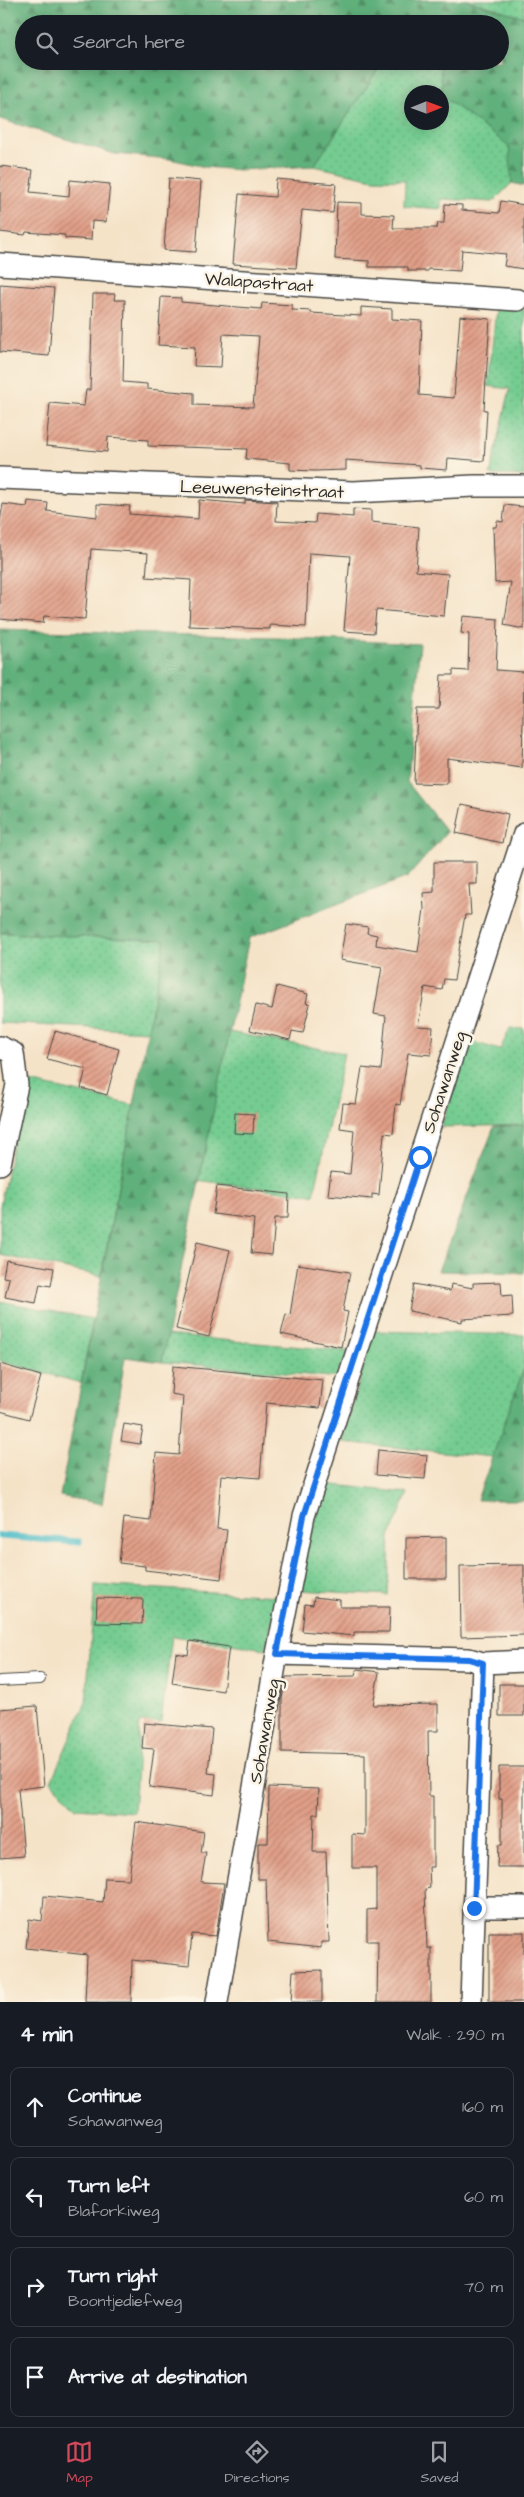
<!DOCTYPE html>
<html lang="en">
<head>
<meta charset="utf-8">
<style>
  body { margin:0; font-family:"Architects Daughter",sans-serif; background:#242831; color:#f1f3f6 }
  .compass { position:absolute; left:404px; top:85px; width:45px; height:45px; border-radius:50%; background:#171b24; box-shadow:0 2px 12px #0003; rotate:89deg }
  .stop { position:absolute; width:15px; height:15px; margin:-11px; border:4px solid #1a73e8; border-radius:50%; background:#fff }
  .stop.end { background:#1a73e8; border-color:#fff; box-shadow:0 1px 5px #0008 }
  .list { margin:0; padding:0; list-style:none }
  h2 { display:flex; justify-content:space-between; align-items:center; height:65px; margin:0; padding:0 20px; font-size:21px }
  h2 small { font-size:16px; font-weight:400; color:#9ea1a6 }
  .list li { display:grid; grid-template-columns:32px 1fr auto; gap:15px; align-items:center; box-sizing:border-box; height:80px; margin:0 10px 10px; padding:0 10px; border:1px solid #363941; border-radius:10px }
  .list b { display:block; font-size:19px; white-space:nowrap }
  .list p { margin:0; font-size:16px; white-space:nowrap; color:#9ea1a6 }
  .list em { font-size:16px; font-style:normal; color:#9ea1a6 }
  .icon { flex:none; width:28px; height:28px; fill:none; stroke:currentColor; stroke-width:2; stroke-linecap:round; stroke-linejoin:round }
  .map { position:relative; flex:none; width:524px; height:2002px; overflow:hidden }
  .search { position:absolute; background:#171b24; box-shadow:0 2px 12px #0003; left:15px; right:15px; top:15px; height:55px; display:flex; align-items:center; gap:12px; box-sizing:border-box; padding:0 18px; border-radius:28px; color:#9ea1a6; font-size:19px }
  .sheet { height:425px; background:#171b24 }
  nav { display:flex; justify-content:space-around; align-items:center; box-sizing:border-box; height:70px; border-top:1px solid #363941; background:#171b24; font-size:14px; color:#9ea1a6 }
  nav a { display:grid; justify-items:center; gap:2px }
  nav .on { color:#d1495b }
  .map>svg:first-child { display:block }
  .grass { fill:url(#grass-dots); stroke:#507c5e; fill-rule:evenodd }
  .forest { fill:url(#forest-firs); stroke:#466e53; fill-rule:evenodd }
  .lines { fill:none; stroke-linecap:round; stroke-linejoin:round }
  .stream { stroke:#52bfca; stroke-width:7 }
  .building { fill:url(#building-hatch) }
  .lane-casing { stroke:#494743; stroke-width:12 }
  .street-casing { stroke:#494743; stroke-width:24 }
  .lane { stroke:#fff; stroke-width:10 }
  .street { stroke:#fff; stroke-width:21 }
  .route { stroke:#1a73e8; stroke-width:6 }
  .labels { text-anchor:middle; stroke-width:5; stroke-linejoin:round; paint-order:stroke }
  .street-label { font-size:18px; fill:#2b2b2b; stroke:#fcf5e5 }
</style>
</head>
<body>
<div class="map">
<svg width="524" height="2002" viewBox="0 0 524 2002">
  <defs>
    <pattern id="grass-dots" width="8" height="8" patternUnits="userSpaceOnUse" patternTransform="scale(1.25)"><rect width="8" height="8" fill="#75cc91"/><path d="M2 2h.1M6 6h.1" fill="none" stroke="#65af7d" stroke-width="1.8" stroke-linecap="round"/></pattern>
    <pattern id="forest-firs" width="22" height="20" patternUnits="userSpaceOnUse" patternTransform="scale(1.25)"><rect width="22" height="20" fill="#60b07b"/><path d="M5 1l3.5 6h-7zM16 11l3.5 6h-7z" fill="#4f8f65"/></pattern>
    <pattern id="building-hatch" width="6" height="6" patternUnits="userSpaceOnUse" patternTransform="scale(1.25)"><rect width="6" height="6" fill="#e19f88"/><path d="M-1 1l2-2M0 6l6-6M5 7l2-2" fill="none" stroke="#b7826f"/></pattern>
  </defs>
  <rect width="100%" height="100%" fill="#fcf5e5"/>
  <filter id="ink" filterUnits="userSpaceOnUse"><feTurbulence type="fractalNoise" baseFrequency=".02" numOctaves="2"/><feDisplacementMap in="SourceGraphic" scale="10" xChannelSelector="R" yChannelSelector="G"/><feConvolveMatrix kernelMatrix="1 2 1 2 8 2 1 2 1" color-interpolation-filters="sRGB"/></filter>
  <filter id="wash" filterUnits="userSpaceOnUse"><feTurbulence type="fractalNoise" baseFrequency=".0096" numOctaves="4" result="noise"/><feDisplacementMap in="SourceGraphic" scale="20" xChannelSelector="R" yChannelSelector="G"/><feGaussianBlur stdDeviation="1.12" result="paint"/><feColorMatrix in="noise" values="0 0 0 0 0 0 0 0 0 0 0 0 0 0 0 0 0 1.4 0 .05"/><feComposite in="paint" operator="in"/></filter>
  <g filter="url(#wash)">
    <rect width="100%" height="100%" fill="#f5e3c8"/>
    <!-- grass -->
    <path class="grass" d="M466,0H524V17Z
      M383,62L441,67L443,97L510,146L512,183L493,202L441,199V209L404,206L405,180L373,179L314,166ZM412,92H442V122H412Z
      M496,308L524,309V476L490,475L510,389L488,386Z
      M0,933L165,939L148,1031L0,1023Z
      M510,1028L524,1029V1125L441,1127L470,1041L500,1050Z
      M229,1032L344,1053L314,1195L196,1180Z
      M26,1081L134,1105L101,1276L0,1255V1206Z
      M0,1301L93,1319L81,1383L0,1361Z
      M374,1331L524,1335V1368L493,1457L341,1442Z
      M166,1335L348,1351L341,1378L162,1362Z
      M326,1484L408,1493L390,1536L388,1595L298,1590L310,1528Z
      M95,1585L278,1596L266,1649L172,1636L161,1722H140L134,1812L76,1808L51,1781L86,1702Z"/>
    <!-- forest -->
    <path class="forest" d="M0,0H466L524,17V186L512,183L509,146L443,97L440,67L383,62L314,166L239,170L205,167L170,159L115,154L0,119ZM24,24H500V61H24Z
      M0,630L276,637L420,644L407,782L447,832L408,877L249,938L162,1362L125,1357L102,1504L60,1496L165,940L0,933Z
      M524,1125V1273L438,1271L494,1127Z
      M524,1368V1500H477Z"/>
    <g class="lines">
      <!-- stream -->
      <path class="stream" d="M0,1536L79,1542"/>
    </g>
    <g id="blocks">
      <!-- building -->
      <path class="building" d="M0,166L33,170L30,192L69,196L70,180L110,184L106,222L92,221L91,240L65,238V235L26,232L25,235L0,232Z
        M169,178L201,181L196,252L164,250Z
        M276,179L336,184L333,213L302,210L296,268L233,264L239,194L275,197Z
        M501,201L524,205V269L504,266L506,254L462,250L460,271L428,269V271H408V267H369V261L335,259L337,202L362,203V214L394,215L393,228H437L438,223H444L445,204L462,205V210L499,213Z
        M0,284L54,288L49,356L0,352Z
        M93,294H115L114,300H125L123,382L147,384V389L194,393V405L253,407L259,336L223,334L221,367L194,366L195,347L158,345L161,297L181,298V302L261,309L262,303L292,305V310L311,311V313L361,316V307L392,309V319L422,321L419,395L454,398L460,316L490,319L484,410H487L484,461L448,458L447,470L420,468V465L346,460V470L315,471L290,470V463L246,459L247,449L148,446V440L108,437L107,452L46,446L50,403L84,406L86,390H90Z
        M199,500L245,504V500L277,502L276,521L315,523L316,514L353,517V509L371,510V522L419,527L416,571L448,574L444,616L376,610L374,633L344,631L350,556L309,553L306,627L270,625V629L189,626L191,580L146,577L148,553L91,549L85,619L44,616L43,623L0,619V521L3,504L27,507L28,501L48,503L47,511L97,517V504L130,506L129,514L198,519Z
        M505,505L524,507V629L504,625L511,582L495,583L493,527H496L497,521L503,522Z
        M463,616L498,619L496,670L524,672L522,768L447,758V784L414,783L417,709H439L441,675H453V670L468,671L469,634L461,633Z
        M462,804L508,814L502,843L456,833Z
        M434,862H477V884H469L471,915H465L454,980L444,979L442,990L425,987L418,1026L433,1027L431,1055L408,1053L400,1105L396,1104L393,1134L384,1133L379,1195L372,1194V1199L328,1195L331,1172L350,1174L354,1130L340,1128L343,1103L356,1104L362,1068L381,1070L386,1016L374,1014L382,967L340,960L346,924L368,927L367,933L377,935L376,945L418,952L424,909L423,893L434,892Z
        M277,986L308,994L306,1003L310,1004L303,1033L292,1031L290,1040L250,1030L256,1005L272,1009Z
        M55,1031L119,1049L107,1095L81,1088L86,1069L47,1059Z
        M235,1113L254,1114L253,1134L234,1133Z
        M217,1186L289,1194L288,1218H275L272,1255L251,1253L254,1219L213,1214Z
        M197,1242L230,1250L209,1337L176,1329Z
        M6,1260L54,1268L51,1286L40,1284L36,1303L5,1297L9,1278L3,1277Z
        M298,1264L350,1272L343,1311L348,1312L341,1347L281,1334L286,1314L290,1315Z
        M501,1282L502,1296L512,1295L513,1316L462,1319V1322L409,1311L414,1284L450,1291L451,1284L473,1288V1283Z
        M0,1364L41,1376L29,1419L0,1411Z
        M173,1366L323,1380L320,1408L266,1403L260,1478L221,1475L217,1529L227,1530L221,1579L145,1570V1566L119,1563L124,1518L151,1521L156,1453L179,1455L183,1396L171,1394Z
        M124,1424L143,1427L140,1444L121,1441Z
        M378,1450L427,1455L425,1479L376,1475Z
        M446,1537V1579H406V1538Z
        M524,1565V1635L461,1637L460,1566Z
        M314,1597L340,1600V1607H390L389,1632H354V1636L302,1631L305,1604L313,1605Z
        M97,1598L143,1599L142,1624L96,1623Z
        M190,1641L229,1647L223,1691L172,1683L176,1653L188,1655Z
        M357,1669L379,1672L373,1705L438,1704V1731H428L429,1796H433V1867H429L430,1888L425,1889L427,1948H431V2002H377L378,1941H367V1910L376,1909V1868H352V1834L365,1835V1754L282,1752V1699L286,1677L356,1676Z
        M499,1684H524V1716H499Z
        M37,1706L44,1786L18,1789L24,1856L0,1858V1709Z
        M144,1723L212,1729L208,1773L216,1774L214,1795L149,1787L154,1749L142,1748Z
        M499,1767H524V1867H497L498,1845H502V1799H499Z
        M269,1787L319,1789L318,1814H314L313,1852H326L329,1942H321V1948L268,1942L266,1879H258V1843H268Z
        M136,1822L204,1832L201,1853H206L201,1882L224,1883L216,1936L192,1934L189,1966L132,1960L131,2002H85L87,1955L26,1948L29,1919L42,1921L44,1896L103,1902L105,1878L129,1879Z
        M489,1932H524V2002H489Z
        M322,1970V2002H291L293,1971Z"/>
    </g>
  </g>
  <g filter="url(#ink)">
    <use href="#blocks" fill-opacity="0" stroke="#494743" stroke-width="1"/>
    <g class="lines">
      <!-- lane casing -->
      <g class="lane-casing">
        <path id="lane" d="M0,1681L40,1679"/>
      </g>
      <!-- street casing -->
      <g class="street-casing">
        <path id="street" d="M0,264L518,300
          M0,478L353,492L474,486H524
          M0,1047L13,1053L17,1085L0,1164
          M277,1654L469,1659L483,1663L524,1661
          M474,1907H524
          M217,2002L277,1654L304,1516L524,834
          M471,2002L483,1663"/>
      </g>
      <!-- lane -->
      <use href="#lane" class="lane"/>
      <!-- street -->
      <use href="#street" class="street"/>
    </g>
  </g>
  <g class="lines" filter="url(#ink)">
    <!-- route -->
    <path class="route" d="M420,1157L304,1516L277,1654L469,1659L483,1663L474,1908"/>
  </g>
  <g class="labels">
    <!-- street labels -->
    <g class="street-label">
      <text transform="translate(259 282) rotate(4)" y="6">Walapastraat</text>
      <text transform="translate(262 489) rotate(2)" y="6">Leeuwensteinstraat</text>
      <text transform="translate(444 1082) rotate(-72)" y="6">Sohawanweg</text>
      <text transform="translate(264 1731) rotate(-80)" y="6">Sohawanweg</text>
    </g>
  </g>
</svg>
<svg class="compass" viewBox="-18 -18 36 36"><path d="M0-13l5 13h-10z" fill="#e53935"/><path d="M0 13l5-13h-10z" fill="#9ea1a6"/></svg>
<div class="stop" style="left:420px;top:1157px"></div>
<div class="stop end" style="left:474px;top:1908px"></div>
<div class="search"><svg class="icon" aria-label="search" viewBox="0 0 24 24"><circle cx="10" cy="10" r="6"/><path d="M15 15l6 6"/></svg>Search here</div>
</div>
<section class="sheet">
<h2>4 min<small>Walk · 290 m</small></h2>
<ul class="list">
<li><svg class="icon" aria-label="ahead" viewBox="0 0 24 24"><path d="M12 20V5M6 11l6-6 6 6"/></svg><div><b>Continue</b><p>Sohawanweg</p></div><em>160 m</em></li>
<li><svg class="icon" aria-label="left" viewBox="0 0 24 24"><path d="M17 20v-9H6M10 6l-5 5 5 5"/></svg><div><b>Turn left</b><p>Blaforkiweg</p></div><em>60 m</em></li>
<li><svg class="icon" aria-label="right" viewBox="0 0 24 24"><path d="M7 20v-9h11M14 6l5 5-5 5"/></svg><div><b>Turn right</b><p>Boontjediefweg</p></div><em>70 m</em></li>
<li><svg class="icon" aria-label="arrive" viewBox="0 0 24 24"><path d="M6 21V4h12l-3 4 3 4H6"/></svg><div><b>Arrive at destination</b></div></li>
</ul>
</section>
<nav>
<a class="on"><svg class="icon" aria-label="map" viewBox="0 0 24 24"><path d="M3 6l6-2 6 2 6-2v14l-6 2-6-2-6 2zM9 4v14M15 6v14"/></svg>Map</a>
<a><svg class="icon" aria-label="directions" viewBox="0 0 24 24"><path d="M12 3l9 9-9 9-9-9zM9 14v-3h6M13 9l2 2-2 2"/></svg>Directions</a>
<a><svg class="icon" aria-label="saved" viewBox="0 0 24 24"><path d="M7 4h10v16l-5-4-5 4z"/></svg>Saved</a>
</nav>
</body>
</html>
